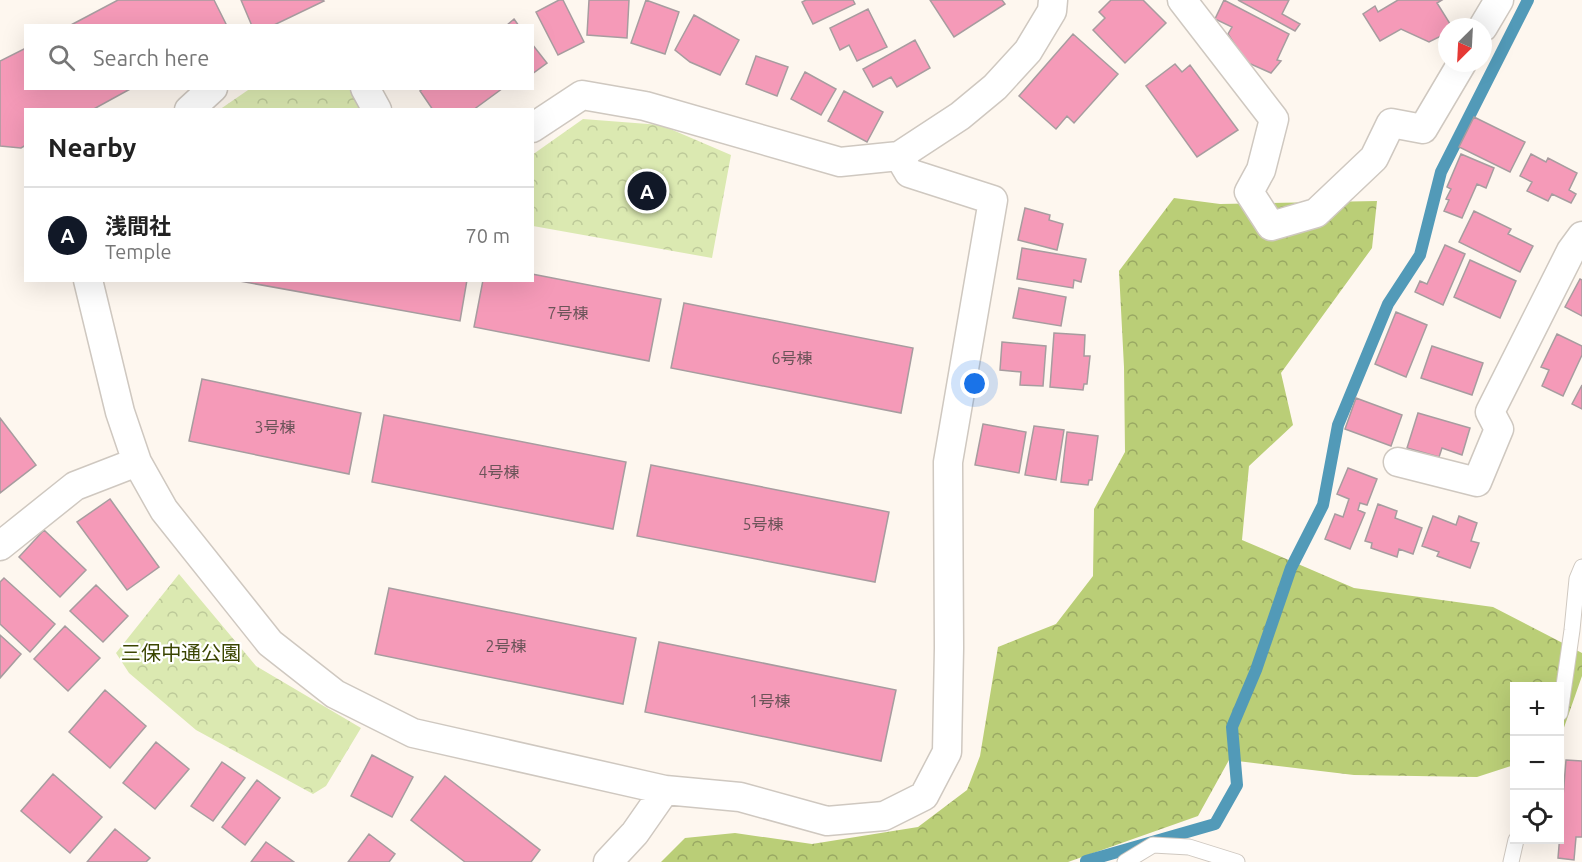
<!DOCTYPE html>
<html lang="en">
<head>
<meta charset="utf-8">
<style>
  body { margin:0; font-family:Ubuntu,"Noto Sans JP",sans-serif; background:#f2f2f2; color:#222 }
  .controls { position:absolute; right:18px; bottom:18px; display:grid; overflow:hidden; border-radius:0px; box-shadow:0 6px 24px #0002 }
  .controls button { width:54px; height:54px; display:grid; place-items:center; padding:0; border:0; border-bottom:2px solid #e0e0e0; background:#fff; color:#222; font:30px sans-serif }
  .compass { position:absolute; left:1438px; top:18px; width:54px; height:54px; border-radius:50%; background:#fff; box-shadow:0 6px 24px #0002; rotate:204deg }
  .you { position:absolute; left:975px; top:384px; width:21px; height:21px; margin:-15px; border:4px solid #fff; border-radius:50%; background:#1a73e8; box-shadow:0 0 0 9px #1a73e833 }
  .badge { display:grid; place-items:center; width:39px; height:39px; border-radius:50%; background:#111827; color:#fff; font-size:20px; font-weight:700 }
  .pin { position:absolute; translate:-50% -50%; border:3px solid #fff; box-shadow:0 2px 6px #0006 }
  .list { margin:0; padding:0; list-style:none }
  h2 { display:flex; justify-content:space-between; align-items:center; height:78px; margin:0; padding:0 24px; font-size:26px }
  h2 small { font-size:20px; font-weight:400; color:#767676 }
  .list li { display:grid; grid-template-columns:39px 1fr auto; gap:18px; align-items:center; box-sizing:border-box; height:96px; padding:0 24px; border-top:2px solid #e0e0e0 }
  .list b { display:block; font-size:22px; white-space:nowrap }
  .list p { margin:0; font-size:20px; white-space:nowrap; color:#767676 }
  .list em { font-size:20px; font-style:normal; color:#767676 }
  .icon { flex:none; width:33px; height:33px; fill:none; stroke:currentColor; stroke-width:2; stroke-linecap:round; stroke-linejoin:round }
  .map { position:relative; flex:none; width:1582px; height:862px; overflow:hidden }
  .search { position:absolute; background:#fff; box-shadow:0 6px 24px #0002; left:24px; top:24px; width:510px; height:66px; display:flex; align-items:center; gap:15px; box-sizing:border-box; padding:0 21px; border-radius:0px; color:#767676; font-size:22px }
  .panel { position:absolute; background:#fff; box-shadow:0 6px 24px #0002; left:24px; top:108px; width:510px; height:174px; border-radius:0px }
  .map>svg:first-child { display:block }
  .forest { fill:url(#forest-crowns) }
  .park { fill:url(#park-crowns) }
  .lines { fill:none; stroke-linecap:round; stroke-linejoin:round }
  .stream { stroke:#529ab8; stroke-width:12 }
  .building { fill:#f59ab8; stroke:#a79c9f; stroke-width:1.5 }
  .service-casing { stroke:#cfc8c0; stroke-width:17 }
  .minor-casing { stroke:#cfc8c0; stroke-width:31 }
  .service { stroke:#fff; stroke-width:15 }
  .minor { stroke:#fff; stroke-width:28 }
  .labels { text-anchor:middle; stroke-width:4.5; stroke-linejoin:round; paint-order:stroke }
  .number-label { font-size:16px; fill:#6c5459 }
  .park-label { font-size:20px; fill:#3a4501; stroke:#fff }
</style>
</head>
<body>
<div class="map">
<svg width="1582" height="862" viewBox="0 0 1582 862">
  <defs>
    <pattern id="forest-crowns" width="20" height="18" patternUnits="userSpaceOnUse" patternTransform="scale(1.5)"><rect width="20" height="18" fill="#bace77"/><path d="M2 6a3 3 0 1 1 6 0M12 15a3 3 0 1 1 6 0" fill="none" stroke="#99a863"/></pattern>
    <pattern id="park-crowns" width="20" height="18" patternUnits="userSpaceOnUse" patternTransform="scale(1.5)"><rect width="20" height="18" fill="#dbe9b1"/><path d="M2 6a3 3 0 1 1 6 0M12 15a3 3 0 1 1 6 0" fill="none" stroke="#bdc999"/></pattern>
  </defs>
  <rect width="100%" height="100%" fill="#fef7ef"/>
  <!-- forest -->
  <path class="forest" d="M1174,198L1220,204L1377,201L1372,248L1281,373L1293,425L1249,466L1242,540L1354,588L1493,607L1582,653V676L1560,739V686H1514V765L1477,777L1354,775L1229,760L1198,816L1068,862H661L685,838L735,833L812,844L918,827L967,790L980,756L998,647L1056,624L1093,576L1094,509L1125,452L1124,367L1119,271Z"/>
  <!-- park -->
  <path class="park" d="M251,88L350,89L362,109L219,110Z
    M583,119L661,125L731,155L712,258L533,226L532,155Z
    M179,574L256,666L361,728L326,786L313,794L196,730L129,673L116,653Z"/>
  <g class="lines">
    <!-- stream -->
    <path class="stream" d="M1086,861L1215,824L1237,785L1232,727L1256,670L1291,568L1323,505L1338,425L1388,304L1420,255L1441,172L1528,0"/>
  </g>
  <!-- building -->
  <path class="building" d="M118,0H214L227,26H69Z
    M241,0H323L324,1L272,26H252Z
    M559,0H563L584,42L558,55L536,12Z
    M589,0H629L627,38L587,35Z
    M646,0L679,12L665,54L631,43Z
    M806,0H853L855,4L813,24L802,2Z
    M930,0H1002L1005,4L954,37Z
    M1111,0H1143L1166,23L1125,63L1093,30L1105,18L1099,12Z
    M1224,0L1289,34L1277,60L1281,61L1271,73L1246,62L1228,34L1232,27L1215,19Z
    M1238,0H1289L1282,14L1300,24L1295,31Z
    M1398,0H1442L1437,3L1452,27H1447V33L1429,42L1401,29L1380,41L1363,14L1375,6L1378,12Z
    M868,9L887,47L857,61L849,45L840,50L830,28Z
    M694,15L739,40L720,75L690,62L675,50Z
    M514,19L519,26H506Z
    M1073,34L1118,74L1074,123L1067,116L1056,129L1019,96Z
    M915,40L930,68L897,87L891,77L873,87L863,69Z
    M532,44L547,63L532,74Z
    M26,48V88H132L92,110H26V145L21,148L0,146V61Z
    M756,56L788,67L777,96L746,84Z
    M1175,64L1182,72L1190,65L1238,130L1197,157L1146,86Z
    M805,72L836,89L821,115L791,99Z
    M424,88H503L473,110H433L420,91Z
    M844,91L883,112L867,142L828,121Z
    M1474,117L1525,142L1510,172L1459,147Z
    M1461,154L1494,168L1486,188L1477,184L1462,218L1444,211L1449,200L1446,199L1451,189L1447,187Z
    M1531,154L1546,162L1548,158L1577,173L1569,190L1576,194L1571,203L1552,194L1548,201L1527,191L1532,182L1520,176Z
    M1025,208L1050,215L1049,220L1063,224L1057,250L1018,240Z
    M1474,211L1511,229L1508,234L1533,246L1520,272L1459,242Z
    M1445,245L1465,254L1443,305L1415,292L1420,281L1427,284Z
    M1022,248L1086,259L1081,282L1074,280L1073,288L1017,279Z
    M1470,260L1516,281L1500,318L1454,297Z
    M532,274L661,299L649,361L474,327L483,280H532Z
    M1580,279L1582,280V316L1565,307Z
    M234,280H467L460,321Z
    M1019,288L1066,297L1061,326L1013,318Z
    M684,303L913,348L901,413L671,368Z
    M1396,312L1427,325L1406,377L1375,364Z
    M1054,333L1085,335L1084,356H1090L1087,384H1084L1083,390L1050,387Z
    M1557,334L1582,346V355L1563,396L1542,386L1549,370L1541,367Z
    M1002,342L1046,346L1043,386L1020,385L1021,372L1000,370Z
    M1432,346L1483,363L1472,395L1421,378Z
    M202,379L361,413L349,474L189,441Z
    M1582,385V409L1572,404Z
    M1356,398L1402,415L1391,446L1345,429Z
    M1418,413L1470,428L1462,455L1442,448L1439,457L1407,448Z
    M384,415L626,462L613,529L372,482Z
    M0,418L36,465L0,493Z
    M983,424L1026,432L1019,473L975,465Z
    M1034,426L1064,430L1056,480L1025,475Z
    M1067,432L1098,436L1092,480H1089L1088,485L1061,482Z
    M651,465L889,512L875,582L637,536Z
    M1348,468L1377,479L1367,505L1360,503L1358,510L1365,513L1350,549L1325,539L1335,514L1343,517L1349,499L1337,494Z
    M110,499L159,567L127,590L77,522Z
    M1378,504L1397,511L1395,518L1422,528L1413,554L1399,549L1397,557L1371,548L1372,543L1365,541Z
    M1433,516L1456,525L1459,516L1477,523L1471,541L1479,543L1470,568L1437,556L1439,552L1422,546Z
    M44,530L86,570L60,597L19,557Z
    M4,578L55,624L30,652L0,624V582Z
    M96,585L128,616L103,642L70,611Z
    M389,588L636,638L623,704L375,654Z
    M65,626L100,658L68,691L34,659Z
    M0,635L21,654L0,678Z
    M659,642L896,690L881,761L645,712Z
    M105,690L146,726L110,768L69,732Z
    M156,742L189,769L155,809L123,783Z
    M372,755L413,777L392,817L351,796Z
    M1566,760L1582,761V837H1576L1574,860L1558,858Z
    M222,762L245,778L213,821L191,806Z
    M53,774L102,817L70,853L21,811Z
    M445,776L540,850L531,862H465L411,820Z
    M257,780L280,798L245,845L222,827Z
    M115,829L150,858L146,862H87Z
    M369,834L395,854L389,862H348Z
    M266,842L294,862H251Z"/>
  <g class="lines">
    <!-- service casing -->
    <g class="service-casing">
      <path id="service" d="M1560,713L1572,630L1577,579L1582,567
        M1125,862L1153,845L1189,847L1237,862
        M1511,862L1516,840"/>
    </g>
    <!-- minor casing -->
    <g class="minor-casing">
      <path id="minor" d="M1182,0L1274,119L1261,170L1249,192L1271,226L1316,213L1374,158L1391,123L1423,129L1462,63
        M1483,27L1499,0
        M365,88L377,110
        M189,110L213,88
        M532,128L582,95L645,106L840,162L899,156L960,116L995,87L1028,51L1052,11L1053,0
        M88,280L120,412L137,462L164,510L270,643L335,694L413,733L665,790
        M1398,462L1477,482L1499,429L1490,412L1571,251L1582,236
        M0,546L75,486L137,462
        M608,862L635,833L665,790L740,797L827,821L884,816L924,796L947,752L949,648L948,462L993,200L909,173L899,156"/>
    </g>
    <!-- service -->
    <use href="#service" class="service"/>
    <!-- minor -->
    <use href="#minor" class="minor"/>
  </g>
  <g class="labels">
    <!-- number labels -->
    <g class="number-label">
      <text x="568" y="319">7号棟</text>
      <text x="792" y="364">6号棟</text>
      <text x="275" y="433">3号棟</text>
      <text x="499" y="478">4号棟</text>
      <text x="763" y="530">5号棟</text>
      <text x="506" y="652">2号棟</text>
      <text x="770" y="707">1号棟</text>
    </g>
    <!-- park labels -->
    <g class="park-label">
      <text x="181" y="660">三保中通公園</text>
    </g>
  </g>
</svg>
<div class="controls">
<button>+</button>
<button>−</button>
<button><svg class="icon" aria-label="locate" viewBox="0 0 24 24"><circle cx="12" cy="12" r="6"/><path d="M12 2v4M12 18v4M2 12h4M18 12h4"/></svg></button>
</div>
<svg class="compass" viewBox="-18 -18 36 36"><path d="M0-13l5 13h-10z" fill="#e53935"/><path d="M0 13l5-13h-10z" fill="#767676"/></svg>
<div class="you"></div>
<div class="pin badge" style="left:647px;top:191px">A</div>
<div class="search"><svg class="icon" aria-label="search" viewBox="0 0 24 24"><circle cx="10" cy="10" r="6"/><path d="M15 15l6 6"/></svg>Search here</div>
<section class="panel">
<h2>Nearby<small></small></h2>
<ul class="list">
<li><span class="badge">A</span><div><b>浅間社</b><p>Temple</p></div><em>70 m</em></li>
</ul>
</section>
</div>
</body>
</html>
